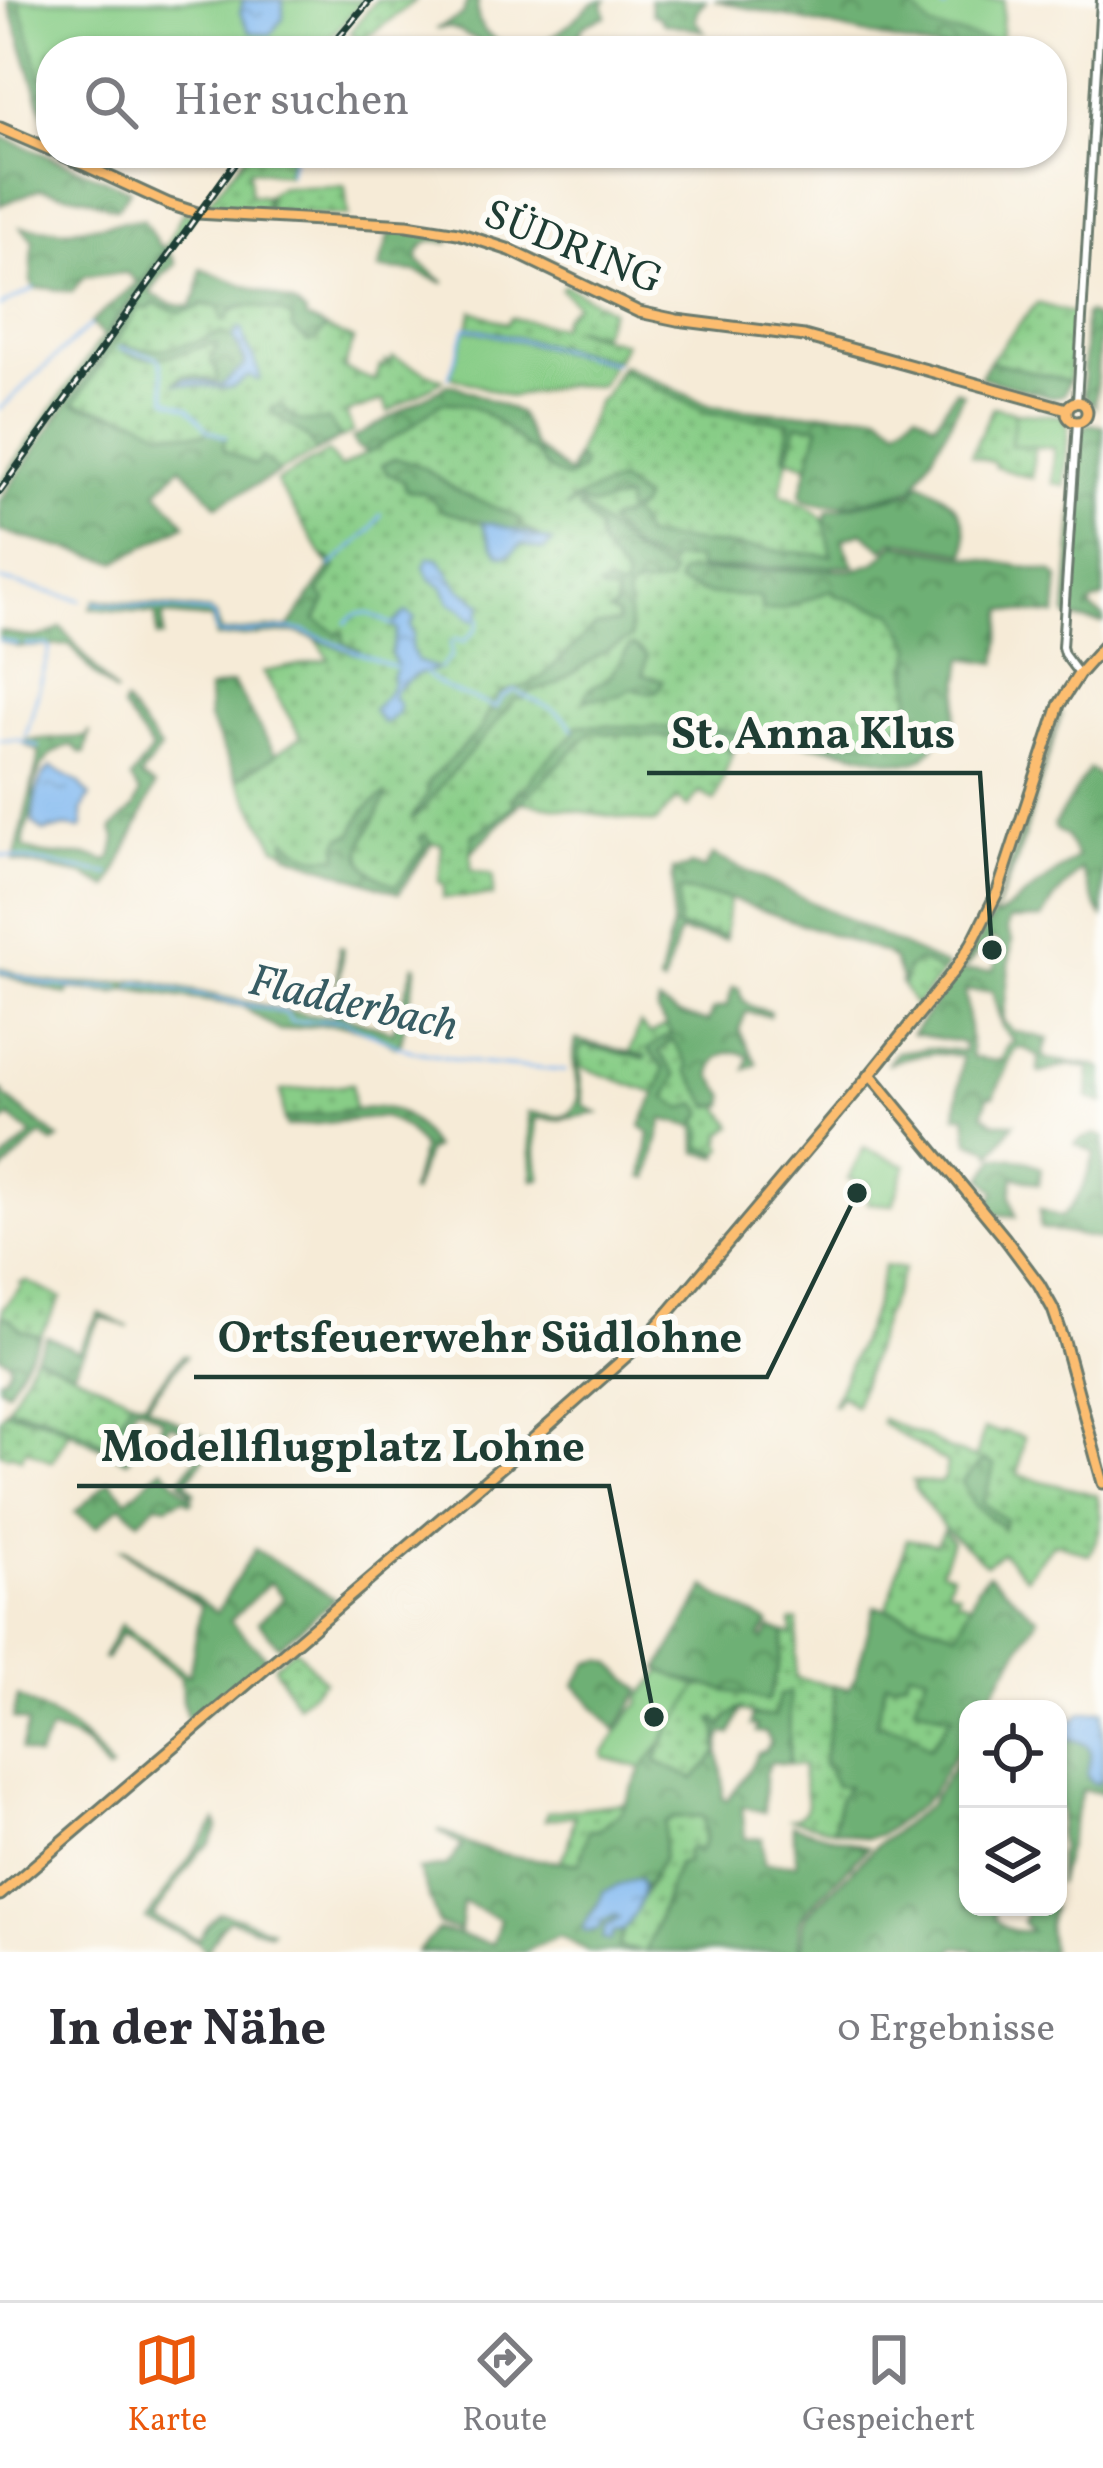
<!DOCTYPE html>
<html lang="de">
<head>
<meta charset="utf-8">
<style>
  body { margin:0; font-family:Vollkorn,serif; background:#f7f7f7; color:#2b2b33 }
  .controls { position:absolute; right:36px; bottom:36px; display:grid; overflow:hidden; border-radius:24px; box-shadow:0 3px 9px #0004 }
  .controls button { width:108px; height:108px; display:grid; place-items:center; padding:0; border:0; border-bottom:3px solid #e1e1e2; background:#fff; color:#2b2b33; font:60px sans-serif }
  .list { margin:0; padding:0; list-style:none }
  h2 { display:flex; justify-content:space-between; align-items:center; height:156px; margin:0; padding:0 48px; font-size:51px }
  h2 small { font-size:39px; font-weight:400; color:#7c7c81 }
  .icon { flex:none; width:66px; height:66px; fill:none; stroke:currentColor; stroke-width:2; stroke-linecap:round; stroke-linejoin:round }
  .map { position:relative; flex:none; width:1103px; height:1952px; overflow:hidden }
  .search { position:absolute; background:#fff; box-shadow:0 3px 9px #0004; left:36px; right:36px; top:36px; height:132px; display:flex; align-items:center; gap:30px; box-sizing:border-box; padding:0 42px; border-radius:48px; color:#7c7c81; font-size:45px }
  .sheet { height:348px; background:#fff }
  nav { display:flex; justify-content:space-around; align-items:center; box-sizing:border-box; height:168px; border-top:3px solid #e1e1e2; background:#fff; font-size:33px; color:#7c7c81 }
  nav a { display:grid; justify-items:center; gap:6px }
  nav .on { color:#ea580c }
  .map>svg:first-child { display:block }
  .grass { fill:url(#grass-dots); stroke:#54855e; stroke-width:3 }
  .forest { fill:url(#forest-crowns); stroke:#467654; stroke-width:3; fill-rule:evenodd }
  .green { fill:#88cd87; stroke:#54855e; stroke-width:3 }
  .water { fill:url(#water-ripples); stroke:#507a92; stroke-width:3 }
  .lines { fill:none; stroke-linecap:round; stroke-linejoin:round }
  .stream { stroke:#80b8f0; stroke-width:3 }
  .minor-casing { stroke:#6a7a6d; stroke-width:12 }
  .major-casing { stroke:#6a7a6d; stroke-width:15 }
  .minor { stroke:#fff; stroke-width:6 }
  .major { stroke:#fcbd6f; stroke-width:9 }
  .rail-casing { stroke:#1f3d34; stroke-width:8 }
  .rail { stroke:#fdfcf7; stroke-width:3; stroke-dasharray:9; stroke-linecap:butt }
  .labels { text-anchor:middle; stroke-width:12; stroke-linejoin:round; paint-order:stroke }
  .street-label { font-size:42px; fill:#1f3d34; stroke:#fdfcf7 }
  .water-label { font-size:45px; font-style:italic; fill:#375c63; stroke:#fdfcf7 }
  .leader { fill:none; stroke:#1f3d34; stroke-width:4.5 }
  .callout-dot { fill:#1f3d34; stroke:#fdfcf7; stroke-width:4.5 }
  .callout-label { font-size:45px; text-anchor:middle; font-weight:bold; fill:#1f3d34; stroke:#fdfcf7; stroke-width:12; stroke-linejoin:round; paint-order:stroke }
</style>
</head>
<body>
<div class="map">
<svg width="1103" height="1952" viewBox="0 0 1103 1952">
  <defs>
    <pattern id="grass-dots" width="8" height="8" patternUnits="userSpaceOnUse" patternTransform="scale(3)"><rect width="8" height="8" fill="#88cd87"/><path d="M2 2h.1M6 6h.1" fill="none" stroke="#6fa86f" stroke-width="1.8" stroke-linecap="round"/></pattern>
    <pattern id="forest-crowns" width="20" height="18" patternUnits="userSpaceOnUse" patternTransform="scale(3)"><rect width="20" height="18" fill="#6eb074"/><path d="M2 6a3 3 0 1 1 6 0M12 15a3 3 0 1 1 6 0" fill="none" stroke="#5a9060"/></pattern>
    <pattern id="water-ripples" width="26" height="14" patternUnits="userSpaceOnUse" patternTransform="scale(3)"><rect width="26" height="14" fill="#80b8f0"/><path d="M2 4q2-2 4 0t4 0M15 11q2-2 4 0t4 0" fill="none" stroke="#6897c3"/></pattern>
  </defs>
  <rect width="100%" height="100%" fill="#fdfcf7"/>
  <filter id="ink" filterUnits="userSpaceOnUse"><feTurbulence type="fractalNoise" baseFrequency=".00833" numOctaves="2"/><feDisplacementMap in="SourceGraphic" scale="24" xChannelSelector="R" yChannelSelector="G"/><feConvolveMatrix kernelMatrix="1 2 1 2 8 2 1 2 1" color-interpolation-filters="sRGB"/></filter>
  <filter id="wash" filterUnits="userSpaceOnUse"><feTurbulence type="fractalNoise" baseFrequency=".004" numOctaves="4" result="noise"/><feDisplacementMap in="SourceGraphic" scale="48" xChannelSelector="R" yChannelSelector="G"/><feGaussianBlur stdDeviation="2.7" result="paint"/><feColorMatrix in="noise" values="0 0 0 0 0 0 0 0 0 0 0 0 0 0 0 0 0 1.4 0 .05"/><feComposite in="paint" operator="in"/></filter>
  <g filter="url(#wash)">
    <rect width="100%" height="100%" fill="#f6ebd7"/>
    <!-- grass -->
    <path class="grass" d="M376,0H416L361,42L350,32Z
      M248,153H291L287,175L249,169L250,195L265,196V211L223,210L205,206Z
      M345,186L348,216L268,211V194L279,187Z
      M183,212L193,215L0,490V483L165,248Z
      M565,285L611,310L601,334L576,328L575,330L624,343L616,360L468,326L473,311L507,324L511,318L560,327L563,318L576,304L561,289Z
      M154,303L180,312C199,305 212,301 230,312C261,293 322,327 353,340L344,369L375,381L380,366L384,367L386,361L390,363L393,357L443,380L388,412L384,400L346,413L353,432L217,505L138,419L74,403L139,308Z
      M1037,303L1074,314L1069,381L989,361Z
      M621,366L713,410L790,422L784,457H788L797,424L820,426L810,466L788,458L780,494C793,500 815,508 824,520C835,537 833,571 832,590L837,596L894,613L913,647L907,672L912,692L904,763L844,750L779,740H717L732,754L716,799L714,801L700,792L688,807L677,799L655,823L521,802L592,731C554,768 518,810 472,836L471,870L493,875V896L443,898L444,884L439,882L442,844L432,843L399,893L276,847L237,779L301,737L263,672L329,659L311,631L289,627L330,567L276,482L328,452L340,468L406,430L441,402C493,398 528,456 567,479L598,400L604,397Z
      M993,407L1015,412L1011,445L1034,447L1032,478L995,467V463L971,455Z
      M678,890L729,899L725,936L678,928Z
      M917,961L926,963L942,974L915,1006L901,983H903L907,970Z
      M640,1024L650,1034L667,1025L671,1034L649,1049L664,1068L657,1094L578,1066L580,1047L587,1046L645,1058L630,1052Z
      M673,1039L710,1105L718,1104L733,1126L721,1135L723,1139L720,1141L724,1148L719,1153L701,1147L703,1131L683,1108L666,1098L676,1076L658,1051Z
      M352,1084L354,1110L284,1119L281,1091Z
      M884,1266L904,1269L883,1320L855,1406L841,1395L836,1404H833L874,1308Z
      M26,1281L61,1298L40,1336L20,1330L2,1317L3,1308L22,1286L20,1283Z
      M35,1355L132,1399L106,1445L50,1417L8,1407Z
      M5,1411L47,1420L70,1430L52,1462L26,1449L21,1458L11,1453L8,1456L0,1452V1419Z
      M882,1419L929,1438L950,1450L976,1458L984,1429L1002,1433L1003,1431L1024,1437L1018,1475L1097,1495C1103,1527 1103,1526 1089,1555L1058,1543L1052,1544L1026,1577L1002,1553L986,1564L944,1528L914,1487L916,1486L913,1481L940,1483L945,1477L947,1463L881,1423Z
      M943,1531L952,1541L941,1570L952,1574L947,1589L959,1593L957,1599L971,1604L958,1633L887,1609L907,1539L936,1544Z
      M791,1621H798L795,1678L832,1685L835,1699L823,1765L848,1785L837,1810L833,1830L792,1819C820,1812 799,1787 803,1766L789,1764V1693L775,1716L762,1717L738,1709L724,1721L722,1727L717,1719L718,1752L694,1779L656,1761C666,1733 681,1711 698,1686L710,1685L768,1700L778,1669L784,1633L792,1635Z
      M295,1648L324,1681L297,1705L274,1666Z
      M908,1669L927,1673L952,1717L929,1749L875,1725L886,1681Z
      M625,1803L621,1812L598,1830L579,1863L560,1861L567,1848L575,1815L545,1820L547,1812Z
      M704,1816C706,1839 704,1859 677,1864L646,1952L618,1947L624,1930L653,1878L665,1822L674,1817Z"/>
    <!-- forest -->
    <path class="forest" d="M8,0H19L41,76L51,77V138Z
      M467,0H478C476,18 479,31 497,40C527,55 552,40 575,19C586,10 591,0 606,0L603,4L606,16C577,26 582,25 576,51H569L573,42L568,40L551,51H498L460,31L448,27L436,29L463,15Z
      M650,0H706L697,10L695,21L704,31L664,23L659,16L652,14Z
      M714,0H922L914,9L932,28L999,42L998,51H954L921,47Z
      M0,136L130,190L117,209L86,198L40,189L0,205Z
      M143,219L159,246L165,248L104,337L91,323L137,282L127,273L84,276L72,292L48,288L35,289L31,282L33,240L21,227L66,230Z
      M391,230L453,236L448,243C433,239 426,238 418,253L419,262L445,283L417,272L379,269Z
      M170,254L176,264L163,275L150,293C163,300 176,308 191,306L197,295L201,269L295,304L306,314L305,318L326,328L315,340L308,342L292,328V318C280,311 242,300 231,311C228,314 228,318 226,321L222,320L219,306L201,304L198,308L180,313L154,303L150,309L139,308L74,404L138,419L161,431L204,434L208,430L226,437L223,445L225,451L255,465L262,457L279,473L217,505L181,466L157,491L186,524L116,562L0,531V501Z
      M1088,313L1094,316L1100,329L1095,406L1083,393L1085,314Z
      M220,333L233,337L246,366L222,385L186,379L174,383L183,375L198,376L212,382L217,380L216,368L211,363L217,345L212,344C183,352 145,369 118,348L122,345C156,355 187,346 220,333Z
      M989,361L1069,381L1063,395L1052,397L980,377Z
      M623,365L711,406L783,413H879L898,427L916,411L935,423L956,390L963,393L951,421L913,489C884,496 822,517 800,496L819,426L797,424L788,458L784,457L790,422L709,414L620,370Z
      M447,385H454L519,413L534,446L570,475L577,457L583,465L581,471L567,479C559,475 549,471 543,464C541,461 541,458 539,455C534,451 528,449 523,445C502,423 473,399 441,403L406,430L368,453L357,447L352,439Z
      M281,405C295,425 307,422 328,420L341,437L316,451L307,437L274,414L271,408Z
      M1089,424L1103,426V598L1093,602L1089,607L1103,617V623L1070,618L1066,614L1079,439L1084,427Z
      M395,458L423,467L459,492L519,518L520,525L538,536L536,538L443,511L426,493L406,490L403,481L387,473L382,465Z
      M620,481L643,500L639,508L630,513L640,526L644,537L832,556L824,520L828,511L912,493L921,482C955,502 969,510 966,553L894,540L884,549L862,532L842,539L854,566L698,569L697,559H671L670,566L635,551L608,523L613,519L626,516L625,499L592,506L579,501L565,509C576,494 601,489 620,481Z
      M581,505L634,554L672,573L669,583L632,588L627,593L631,638L602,653L555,685L529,692L524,699H515C495,727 472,750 450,775C436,790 428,808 411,819L427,794L429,781L481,729L492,702L502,692L526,686L541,678L595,626L618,623L617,615L609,612L616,608V594L601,591L599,588L608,585L620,590L624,588L626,580C616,560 596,553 598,529L578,507Z
      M895,544L1052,572L1059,578L1056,615L1004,610L997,663L964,658L954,726L944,724C938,739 932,756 916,761C898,767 859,752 840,749C811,745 782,740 753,741C796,727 841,750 879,738C891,734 900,723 909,714C912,689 907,673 913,647L894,613L837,596L832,590L784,609L762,611L760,597L709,594L678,584L679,575L683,572L854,570L875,563Z
      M323,556L330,559L336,567L319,593L326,600L316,620L337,633H343L344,643L360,650L357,654L296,632L216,638L212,619L163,615V637H157L156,614L91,608L95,600L208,611L216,616L220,633L289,627L330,567Z
      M61,627L116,694L96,676L70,645L18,647L0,641V631C22,637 43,643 61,627Z
      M630,646H635L647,656L643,675L663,680C660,698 645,693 631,688C618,701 600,695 585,700C586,686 598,684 608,679Z
      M233,683L276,755L237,779L209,719L208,690Z
      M125,703L160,749L140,777L155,786L109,888L83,875L14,861L40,752L25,744L27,740L86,737L90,731L85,753H81L72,745C50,750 38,766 34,788C33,795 35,802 33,808C29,822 23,833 24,847C54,863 77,848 107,861L112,858L116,840L112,829L134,808L140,793L131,779L152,750L122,708Z
      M1060,713L1061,715L1017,860L993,916L997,917L1077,857L1066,836L1055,829L1054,825L1089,769L1103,778V917C1095,909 1087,881 1081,869L1054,899L1042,919L1009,920L1007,930L1012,940L1003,1021L1013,1031L1049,1039L1043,1052L1045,1059L1092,1065L1102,1069L1103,1103L1088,1098L1090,1068L1069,1065L1041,1073L1038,1071L1039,1056L1023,1048L1015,1049L994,1096H988L983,1114L994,1123H1014L992,1155L990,1149L969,1142L966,1115H956L962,1057C937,1051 911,1053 887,1065L897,1052L928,1048L964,1051V1045L960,1042L912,1034L958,972L993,970L1002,945L991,938L966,967H962L993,917ZM965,991H992L1002,1028L1015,1042L1008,1045L1002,1059L995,1061L972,1057Z
      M579,725L710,729L739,733L732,754L723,743L712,740L591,732L471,853L472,836L491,825L515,804L512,800L518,789L524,791L538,769L576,732L573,729Z
      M385,794L386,798C378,811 374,822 367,834C350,864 372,873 396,886L424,847L419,837L423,835L432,842L399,893L287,854L285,842L287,839C296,848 309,858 323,857C328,857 333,856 339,857L338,844L342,837L352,834L364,810Z
      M713,855L947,967L942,974L926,963L917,961L907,969L903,984L893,959L885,953L724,897L679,890L678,928L725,936V940L679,933L663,985L659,983L672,926L673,870L687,868L690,865L704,869Z
      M339,947L343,948L338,993L341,1015L393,1032L414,965L417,966L401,1042L395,1046C352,1018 327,1023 279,1031L242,1006L127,989L116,993L69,989L67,995L0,974V968C16,973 33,980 49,982C75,986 116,984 141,980L308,1015L335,1016Z
      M733,987L739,988C741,1006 754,1008 770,1012L769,1016L746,1012L739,1030L757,1064L746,1069L749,1057C732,1045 711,1055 712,1076L726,1096L725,1105L710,1106L687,1070L689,1066L673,1040L659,1051L676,1076L666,1098L683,1108L698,1104L704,1114L697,1120L703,1130L701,1147L719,1153V1157L697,1152L696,1127L663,1119L649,1178L643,1177L650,1133L641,1126C648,1106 661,1090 664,1068L648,1049L671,1033L657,1012L659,1003L678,1014L708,1022L712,1010L727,1006Z
      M576,1040L646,1056L645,1058L587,1046L580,1048L578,1061L584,1106L598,1113L557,1120L536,1118V1155L541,1179L533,1180L528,1112L561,1117L569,1114L575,1107L579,1099L573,1058Z
      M0,1089L4,1092L3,1095L59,1139L53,1143L41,1135L0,1174V1164L32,1135L10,1117L0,1125V1113L4,1109L0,1105Z
      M378,1107C407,1109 418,1126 434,1148L426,1152L412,1193L410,1192L422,1148L406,1128L384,1117L287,1127L284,1119Z
      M1095,1134L1103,1137V1240L1040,1228V1209L1061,1217C1080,1201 1087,1177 1095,1153L1075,1144L1080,1140Z
      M996,1157L1025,1160L1041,1168L1039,1184L1014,1176L1011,1196L1016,1216L993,1214L986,1206L996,1192L983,1178Z
      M99,1313L129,1327L101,1317L73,1372L35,1355L47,1336L78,1351Z
      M2,1317L10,1318L21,1330L40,1336L7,1391L0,1387V1378L5,1376L10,1366L9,1361L0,1356Z
      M183,1355L186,1356L146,1405L216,1442L186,1482L195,1492L193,1495L180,1480L208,1443L170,1424L151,1451L163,1420L137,1405L113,1447L130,1458L127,1461L47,1420L5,1411L8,1407L50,1417L106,1444L132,1399L144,1402Z
      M984,1460L995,1465L983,1503L1006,1520L1003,1528L973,1504L962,1482Z
      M162,1468L193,1500L190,1503L184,1498L167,1506L157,1504L139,1521L121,1505L97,1527L75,1512L110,1481L127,1500Z
      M121,1549H125L217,1612L255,1549L335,1599L279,1646L258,1622L284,1598L270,1582L230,1621L267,1658L190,1725L182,1701L181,1677L122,1632L106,1659L103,1658L121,1624L189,1676L201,1606Z
      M988,1574L1038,1618L982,1709H968V1732L931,1794L921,1805L879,1836L867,1838L833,1830L840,1798L848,1786H835L828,1769L823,1765L835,1699L832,1685L849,1688L856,1676L875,1606L958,1633L978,1586ZM909,1670L927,1674L914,1705L951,1717L930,1748L908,1730L876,1724L886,1682L893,1683L906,1679Z
      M706,1587L720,1598L769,1623L760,1637L763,1640L771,1628L784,1633L778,1669L768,1701C731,1690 694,1686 659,1669Z
      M602,1660L611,1663L641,1690L616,1730L575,1685L589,1663Z
      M790,1693L789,1764L771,1762L765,1773L764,1812L742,1806L745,1839L762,1838L764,1864H797L792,1825L868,1847L804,1913L799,1922V1952H646L678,1864L686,1862V1853L690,1848H695L697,1853C708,1845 706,1828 703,1816L674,1817L665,1822L663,1858L644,1890L643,1884L602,1898L587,1917L599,1929L603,1921L615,1915L621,1918L614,1933L624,1930L619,1947L638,1952H590L559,1936L523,1952H417L438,1930L493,1944L500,1919L463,1902L460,1932L439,1924L419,1870L447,1866L462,1846L438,1830C450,1832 460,1841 473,1846C507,1858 543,1860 579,1863L589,1830H598L621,1812L642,1768L662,1743L656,1762L694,1779L718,1752V1731L712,1719H717L722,1727L728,1717L741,1709L731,1734L723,1733C713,1760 728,1774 722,1798L727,1800L745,1777L758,1753L765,1751L771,1743L766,1733L756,1732L757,1726L751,1725L752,1714L762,1717L775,1716L779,1695Z
      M18,1697C60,1720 83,1729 111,1769L107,1772C88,1744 83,1740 51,1730L37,1757L21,1750L28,1723L13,1718Z
      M1058,1729L1062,1730L1067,1739C1097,1742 1092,1755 1088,1779L1097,1784L1103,1778V1793L1082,1790L1058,1884V1855L1061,1848C1054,1832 1065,1815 1058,1801Z
      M968,1744C968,1770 972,1804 953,1824L955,1830L968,1836V1907H994L995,1919C1006,1930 1014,1932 1031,1931L1023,1923L1027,1907H1052L1048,1925L1051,1952H974V1949L955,1947L953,1952H802L803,1923L807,1915L874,1848L929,1805Z
      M216,1821L218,1827L210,1844L199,1852L153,1917L199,1939C204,1932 212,1916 220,1913C227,1911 262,1927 272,1930L270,1933L229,1919L220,1928L207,1952L198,1942L146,1919Z"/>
    <!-- green -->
    <path class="green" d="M19,0H363L319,51H51V77H41Z
      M922,0H1004L1001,43L932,28L914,9Z
      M466,329L612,364L600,386L567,385L511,397L450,376Z
      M1015,412L1062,416L1068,425L1065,486L1053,483L1054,448L1011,445Z
      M864,1148L906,1165L893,1205L867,1203L869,1183L848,1179Z
      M662,1671L698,1686L682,1713L667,1731L662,1743L642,1768L605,1758L603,1754L634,1708L639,1705L641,1696Z"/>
    <!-- water -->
    <path class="water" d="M243,0H283V18L270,35L250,32L240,13Z
      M240,328L243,330C244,351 258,357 260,379L257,380L249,376L233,387L226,388L177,384L186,379L222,385L245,366V360L233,337Z
      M482,523H492L553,542L543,550L522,544C517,547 514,553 508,555C495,560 487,532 482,523Z
      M429,557L438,558L459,588L482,604L477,620H472L461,609L450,603L443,587L431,580L424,566Z
      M406,612L415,618L410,626L413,634L411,648L417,661L439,669L415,675L395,690L393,698L399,703L398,713L386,723H383L373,710C385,696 392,694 393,674L398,667L391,654L397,630L392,625Z
      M51,767L79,783L90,796L82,810L83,826L80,829L65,827L44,832L33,823C33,807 37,777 51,767Z
      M1103,1710V1778L1097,1784L1091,1782L1087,1775C1093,1747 1094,1745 1065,1737L1062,1731L1058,1729V1722L1074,1720L1082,1713Z
      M634,1879H640C648,1897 634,1915 624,1930L614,1932L610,1941L602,1939L606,1925L619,1918L615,1915L603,1921L599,1929L586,1932L584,1928C588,1914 600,1907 603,1892Z"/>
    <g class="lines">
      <!-- stream -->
      <path class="stream" d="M939,4L943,5H944L945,2L942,3L945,6V9L942,7L943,6L948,0
        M572,51L574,47
        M289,174L294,153
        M0,306L34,289
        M119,348L157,357L161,363L167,399L189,408L208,430L226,437
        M449,377L466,327L615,363
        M0,409L90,325
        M330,567L371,530L381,514
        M0,580L81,600
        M94,603L209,613L214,617L216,633L220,635L291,629L303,631L397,668
        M346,623C360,605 376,616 392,625
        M455,639L463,642C470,636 480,628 479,618
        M0,640L18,645
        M439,669L451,656V641
        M425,673C443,691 471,697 495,708L502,697L515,690C535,704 560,707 573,729
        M26,736L50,648L48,645H26
        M0,740H18L39,747
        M0,855L110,874
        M0,971L49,985L88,988L120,987
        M131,986L139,983L286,1013L291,1022L342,1020L408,1050L477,1063L565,1071"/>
    </g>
  </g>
  <g filter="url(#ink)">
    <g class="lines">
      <!-- minor casing -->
      <g class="minor-casing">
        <path id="minor" d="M1077,402L1101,0
          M1077,422L1062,647L1064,654L1079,674"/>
      </g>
      <!-- major casing -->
      <g class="major-casing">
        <path id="major" d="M0,128L51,150
          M58,153L169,204L197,213L407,225L458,233L510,250L639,312L677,320L804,336L1067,409
          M1067 412a10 10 0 1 1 20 0a10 10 0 1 1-20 0Z
          M870,1074L1004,1237L1039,1284L1053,1309L1064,1341L1103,1483
          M0,1895L505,1464L638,1346L665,1317L864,1082L956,968L972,943L998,891L1059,705L1079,674L1103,647"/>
      </g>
      <!-- minor -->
      <use href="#minor" class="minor"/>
      <!-- major -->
      <use href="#major" class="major"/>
      <!-- rail casing -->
      <g class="rail-casing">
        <path id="rail" d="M327,51L370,0
          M0,491L242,153"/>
      </g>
      <!-- rail -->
      <use href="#rail" class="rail"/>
    </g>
  </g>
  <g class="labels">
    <!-- street labels -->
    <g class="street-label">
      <text transform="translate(574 245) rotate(22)" y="15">SÜDRING</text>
    </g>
    <!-- water labels -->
    <g class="water-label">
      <text transform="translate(354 1001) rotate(13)" y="16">Fladderbach</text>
    </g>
  </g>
  <!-- callouts -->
  <path class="leader" d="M992 950L980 773H647M857 1193L767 1377H194M654 1717L609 1486H77"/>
  <g class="callout-dot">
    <circle cx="992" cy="950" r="12"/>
    <circle cx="857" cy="1193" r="12"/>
    <circle cx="654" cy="1717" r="12"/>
  </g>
  <g class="callout-label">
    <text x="813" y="748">St. Anna Klus</text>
    <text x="480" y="1352">Ortsfeuerwehr Südlohne</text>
    <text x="343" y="1461">Modellflugplatz Lohne</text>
  </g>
</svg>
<div class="controls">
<button><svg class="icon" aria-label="locate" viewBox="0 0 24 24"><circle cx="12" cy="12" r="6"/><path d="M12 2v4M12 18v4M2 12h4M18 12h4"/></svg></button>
<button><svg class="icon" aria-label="layers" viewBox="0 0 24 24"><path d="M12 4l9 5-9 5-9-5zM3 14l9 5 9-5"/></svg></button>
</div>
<div class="search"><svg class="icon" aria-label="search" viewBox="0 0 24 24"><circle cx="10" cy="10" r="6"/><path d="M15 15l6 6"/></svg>Hier suchen</div>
</div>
<section class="sheet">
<h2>In der Nähe<small>0 Ergebnisse</small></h2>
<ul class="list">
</ul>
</section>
<nav>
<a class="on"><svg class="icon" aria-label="map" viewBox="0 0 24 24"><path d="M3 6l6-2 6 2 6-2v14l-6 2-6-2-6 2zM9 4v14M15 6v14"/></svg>Karte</a>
<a><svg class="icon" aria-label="directions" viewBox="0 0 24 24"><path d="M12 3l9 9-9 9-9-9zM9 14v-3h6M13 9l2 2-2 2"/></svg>Route</a>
<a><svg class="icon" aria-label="saved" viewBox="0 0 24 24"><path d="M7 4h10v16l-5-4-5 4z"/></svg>Gespeichert</a>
</nav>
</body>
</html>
